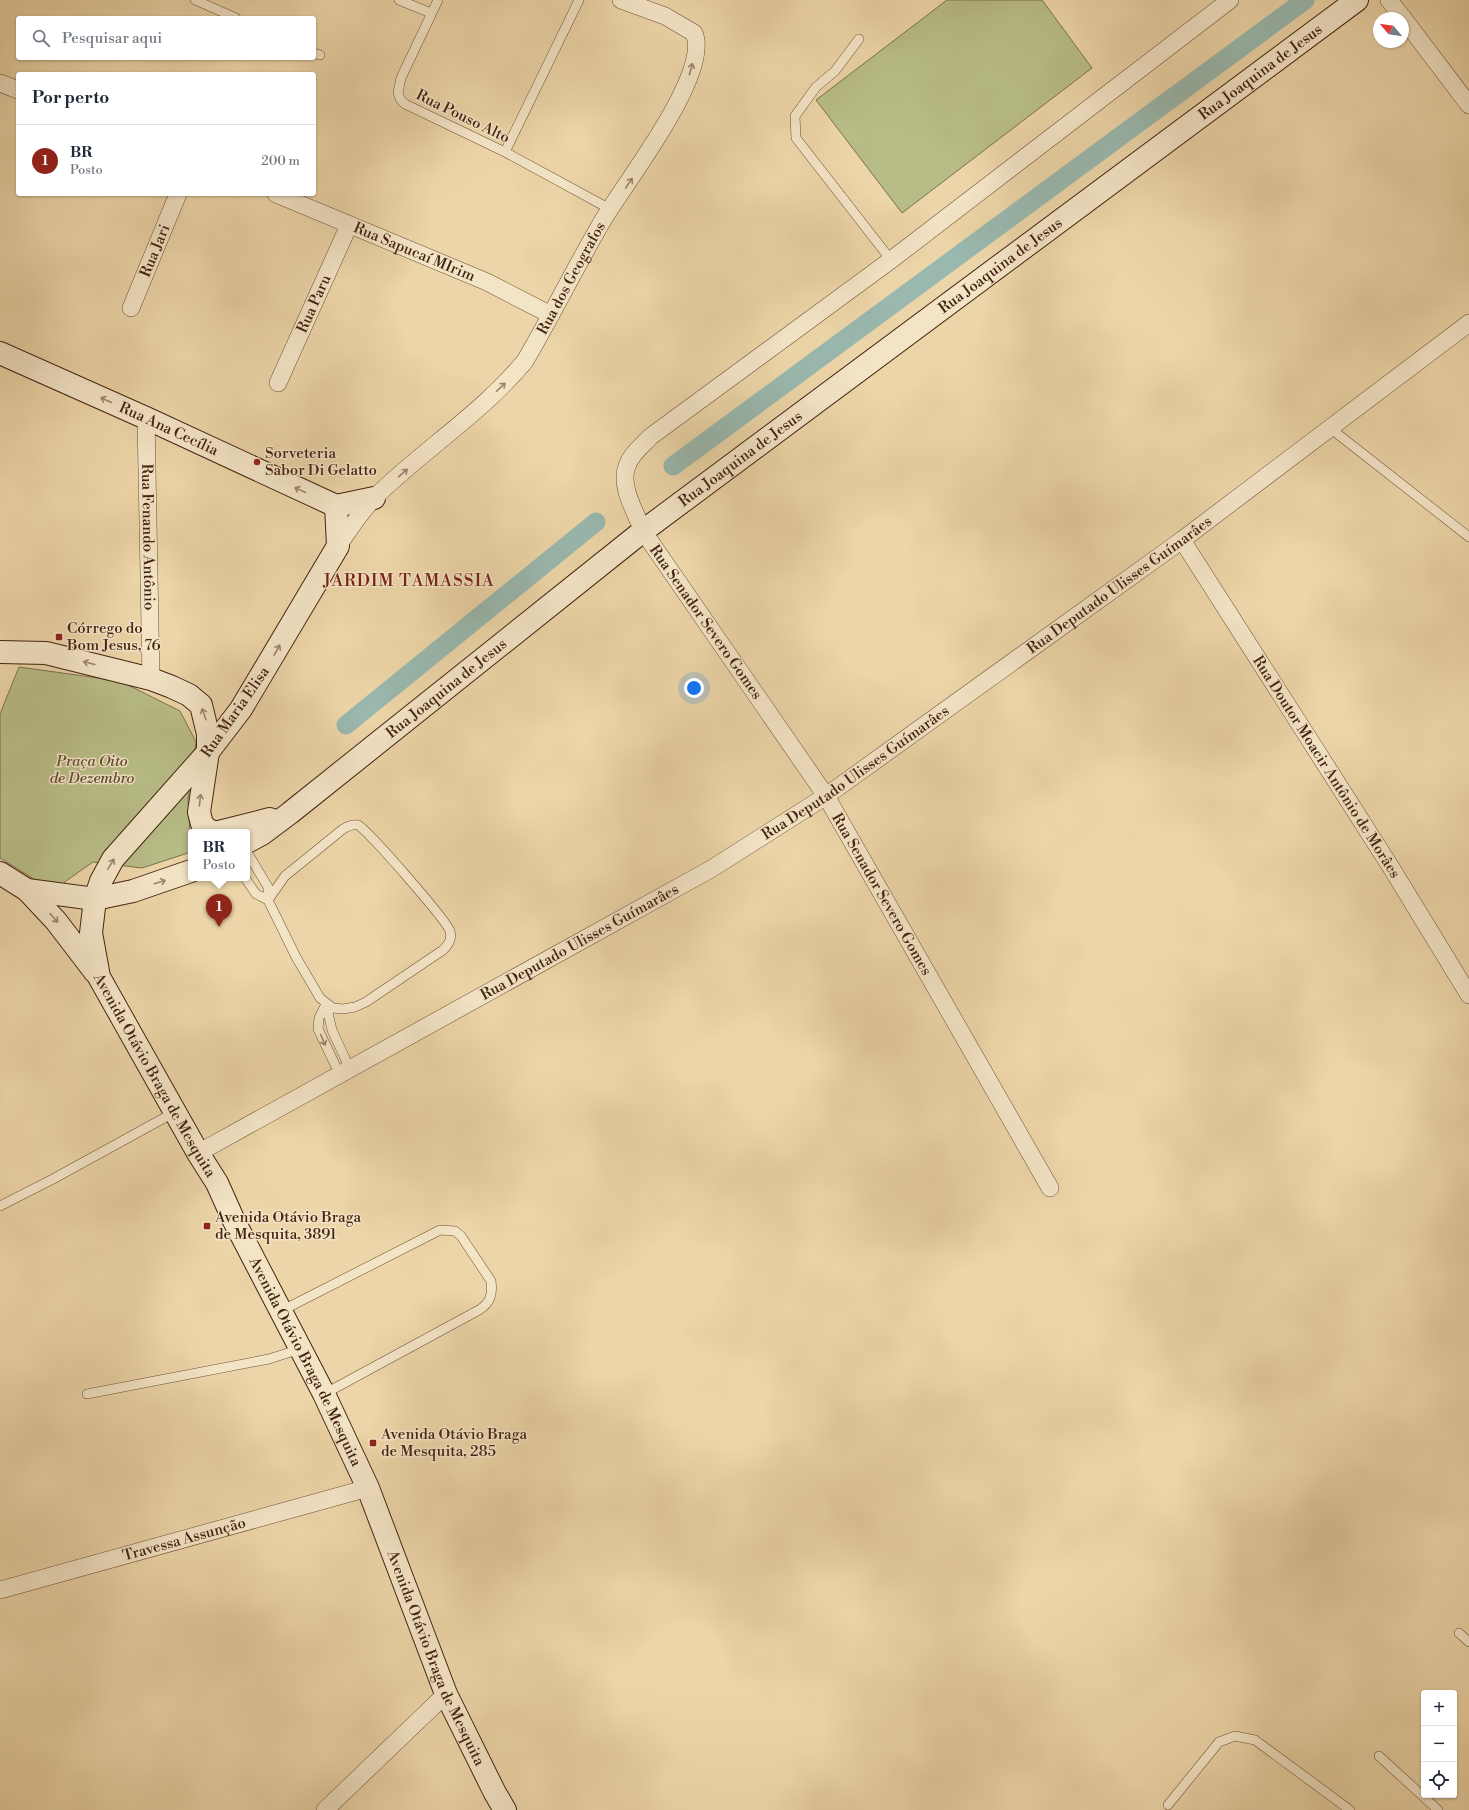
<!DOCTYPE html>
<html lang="pt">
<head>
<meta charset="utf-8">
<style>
  body { margin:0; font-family:"Libre Bodoni",serif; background:#f6f6f7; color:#1f2937 }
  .controls { position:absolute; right:12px; bottom:12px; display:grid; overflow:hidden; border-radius:4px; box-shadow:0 1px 3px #0004 }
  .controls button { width:36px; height:36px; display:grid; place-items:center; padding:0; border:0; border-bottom:1px solid #e0e1e3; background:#fff; color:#1f2937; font:20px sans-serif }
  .compass { position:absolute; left:1373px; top:12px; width:36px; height:36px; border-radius:50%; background:#fff; box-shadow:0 1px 3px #0004; rotate:299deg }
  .you { position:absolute; left:694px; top:688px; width:14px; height:14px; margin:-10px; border:3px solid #fff; border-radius:50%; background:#1a73e8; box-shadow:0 0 0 6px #1a73e833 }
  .badge { display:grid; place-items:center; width:26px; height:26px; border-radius:50%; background:#8f2418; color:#fff; font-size:13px; font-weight:700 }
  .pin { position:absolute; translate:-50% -33px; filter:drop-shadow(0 1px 2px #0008) }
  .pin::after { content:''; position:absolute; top:21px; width:14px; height:12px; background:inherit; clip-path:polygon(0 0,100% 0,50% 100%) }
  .popup { position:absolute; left:188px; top:829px; width:62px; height:52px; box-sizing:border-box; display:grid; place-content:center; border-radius:4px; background:#fff; filter:drop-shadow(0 1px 3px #0005); font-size:13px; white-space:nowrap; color:#747a83 }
  .popup b { font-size:15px; color:#1f2937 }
  .popup::after { content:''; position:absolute; left:50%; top:100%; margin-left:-8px; border:8px solid transparent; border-top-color:#fff }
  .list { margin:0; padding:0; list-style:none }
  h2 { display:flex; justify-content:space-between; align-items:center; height:52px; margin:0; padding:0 16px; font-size:17px }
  h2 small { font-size:13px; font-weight:400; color:#747a83 }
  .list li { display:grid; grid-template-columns:26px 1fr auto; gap:12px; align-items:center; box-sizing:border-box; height:72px; padding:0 16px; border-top:1px solid #e0e1e3 }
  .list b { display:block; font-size:15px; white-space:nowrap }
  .list p { margin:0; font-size:13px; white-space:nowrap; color:#747a83 }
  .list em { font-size:13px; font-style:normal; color:#747a83 }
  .icon { flex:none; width:22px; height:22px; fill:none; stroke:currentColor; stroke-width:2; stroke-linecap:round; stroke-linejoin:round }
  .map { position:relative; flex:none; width:1469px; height:1810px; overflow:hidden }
  .search { position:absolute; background:#fff; box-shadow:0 1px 3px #0004; left:16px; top:16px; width:300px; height:44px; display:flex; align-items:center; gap:10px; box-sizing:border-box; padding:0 14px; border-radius:4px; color:#747a83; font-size:15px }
  .panel { position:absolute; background:#fff; box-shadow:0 1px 3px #0004; left:16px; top:72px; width:300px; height:124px; border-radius:4px }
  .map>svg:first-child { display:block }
  .green { fill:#b8bd87; stroke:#7e704c }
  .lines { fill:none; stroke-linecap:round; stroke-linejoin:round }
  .canal { stroke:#99b8ae; stroke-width:19 }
  .lane-casing { stroke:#6d5038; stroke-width:10 }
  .street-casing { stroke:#6d5038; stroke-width:18 }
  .secondary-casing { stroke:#432312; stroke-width:24 }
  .lane { stroke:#f3e4c6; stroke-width:9 }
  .street { stroke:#f3e4c6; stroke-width:17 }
  .secondary { stroke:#f3e4c6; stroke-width:22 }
  .oneway { stroke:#9b846c }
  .poi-dot { fill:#8f2418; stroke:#f3e4c6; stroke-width:1.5 }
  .labels { text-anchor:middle; stroke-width:3; stroke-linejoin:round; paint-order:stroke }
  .street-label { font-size:15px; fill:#432312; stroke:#f3e4c6 }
  .poi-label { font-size:15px; fill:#432312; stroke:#f3e4c6; text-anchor:start }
  .park-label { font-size:15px; font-style:italic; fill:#604a2f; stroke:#f3e4c6 }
  .quarter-label { font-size:17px; letter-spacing:1px; fill:#7a1f14; stroke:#f3e4c6 }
</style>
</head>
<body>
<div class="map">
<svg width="1469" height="1810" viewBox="0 0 1469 1810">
  <rect width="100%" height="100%" fill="#ecd5a8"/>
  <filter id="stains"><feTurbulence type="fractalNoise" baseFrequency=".005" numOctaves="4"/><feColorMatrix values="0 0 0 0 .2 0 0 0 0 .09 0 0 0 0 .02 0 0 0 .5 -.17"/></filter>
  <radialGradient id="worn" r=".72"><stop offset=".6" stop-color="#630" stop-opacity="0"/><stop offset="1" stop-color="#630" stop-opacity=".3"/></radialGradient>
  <!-- green -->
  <path class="green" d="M947,0H1042L1092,68L902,213L816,100Z
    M19,667L120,681L180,711L196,742L188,799L191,852L142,868L93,862L66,881L55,892L0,858V714Z"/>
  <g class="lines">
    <!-- canal -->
    <path class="canal" d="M673,466L1305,0
      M346,725L596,522"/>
    <!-- lane casing -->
    <g class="lane-casing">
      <path id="lane" d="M195,0L236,18
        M399,0L431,13
        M438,0L401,78L398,92L400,99L405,104L505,152L610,209
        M859,39L835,71L816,87L795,116L796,138L891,260
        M314,53L320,55
        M505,152L579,0
        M1330,428L1469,537
        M247,852L268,887V900L296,957L320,998L333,1008L343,1009L355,1007L366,1002L443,950C449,944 452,939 450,931C447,921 366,828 358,825C352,824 348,826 343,829L285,876L268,900
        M245,878L256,894L268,900
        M326,1004L319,1018L318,1029L340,1075
        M326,1004L332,1030L350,1069
        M0,1206L53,1179L175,1112
        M281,1311L440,1230L455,1231L461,1236L491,1281C493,1295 490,1303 479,1310L324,1394
        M87,1394L269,1359L300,1349
        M1459,1633L1469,1642
        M1379,1756L1438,1810
        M1168,1805L1219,1742L1235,1736L1255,1740L1350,1810"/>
    </g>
    <!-- street casing -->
    <g class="street-casing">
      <g id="street">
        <path d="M1389,0L1403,18"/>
        <path d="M1403,18L1469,105"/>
        <path d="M0,83L18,90"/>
        <path id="s1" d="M276,194L487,282L551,315"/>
        <path id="s2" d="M131,308L178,194"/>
        <path id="s3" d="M278,383L349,225"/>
        <path id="s4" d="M146,418L151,679"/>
        <path id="s5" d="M1182,540L1392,869L1469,995"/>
        <path id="s6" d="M338,546C349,530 361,511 375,497C423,450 482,413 525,361C552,315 576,266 603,220C624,184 712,73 694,33L665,16L621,0"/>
        <path id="s7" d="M198,1153L711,869L826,796L1182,540L1469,323"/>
        <path d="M1050,1188L826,796L643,531C636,513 619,486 627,466C631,454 642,446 650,437L891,260L1230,0"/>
        <path id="s8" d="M0,1590L368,1488"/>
        <path d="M325,1810L446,1694"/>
      </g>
    </g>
    <!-- secondary casing -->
    <g class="secondary-casing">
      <g id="secondary">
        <path id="s9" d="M0,353L146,418L336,506"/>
        <path id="s10" d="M336,506L338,546L241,709L208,752L113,859L101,881L95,899L91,933L99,977L198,1153L217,1183L234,1221L324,1394L368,1488L446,1694L495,1793L505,1810"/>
        <path d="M336,506L374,498"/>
        <path d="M0,652L46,653L151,679L172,687L189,695L201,705L208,734V752L199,812L202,824L208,830L214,832"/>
        <path d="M219,832L270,819"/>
        <path id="s11" d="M247,842L262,834L290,813L643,531L1357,0"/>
        <path d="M0,873L27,890L56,921L95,972"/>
        <path d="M27,890L95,899L133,891L191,871"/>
      </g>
    </g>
    <!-- lane -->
    <use href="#lane" class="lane"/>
    <!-- street -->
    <use href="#street" class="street"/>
    <!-- secondary -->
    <use href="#secondary" class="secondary"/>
  </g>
  <!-- one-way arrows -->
  <defs><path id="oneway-shaft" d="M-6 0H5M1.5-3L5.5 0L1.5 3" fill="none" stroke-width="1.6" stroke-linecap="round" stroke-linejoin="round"/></defs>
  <g class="oneway">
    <use href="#oneway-shaft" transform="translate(691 69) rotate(-74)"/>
    <use href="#oneway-shaft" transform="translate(629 183) rotate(-56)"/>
    <use href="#oneway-shaft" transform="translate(501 387) rotate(-43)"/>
    <use href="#oneway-shaft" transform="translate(106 400) rotate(-156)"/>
    <use href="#oneway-shaft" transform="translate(403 473) rotate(-41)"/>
    <use href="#oneway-shaft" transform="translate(300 490) rotate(-155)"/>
    <use href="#oneway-shaft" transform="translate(277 650) rotate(-61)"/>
    <use href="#oneway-shaft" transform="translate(89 663) rotate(-166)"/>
    <use href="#oneway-shaft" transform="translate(204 714) rotate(-109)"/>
    <use href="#oneway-shaft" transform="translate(200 800) rotate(-84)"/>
    <use href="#oneway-shaft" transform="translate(111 864) rotate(-58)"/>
    <use href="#oneway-shaft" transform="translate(160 882) rotate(-17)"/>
    <use href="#oneway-shaft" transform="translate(54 918) rotate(48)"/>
    <use href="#oneway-shaft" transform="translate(323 1040) rotate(68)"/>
  </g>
  <!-- markers -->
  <g class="poi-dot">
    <circle cx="257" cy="462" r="4"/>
    <rect x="55" y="633" width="8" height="8" rx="2"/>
    <rect x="203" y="1222" width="8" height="8" rx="2"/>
    <rect x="369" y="1439" width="8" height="8" rx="2"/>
  </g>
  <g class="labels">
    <!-- street labels -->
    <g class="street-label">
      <text dy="5" stroke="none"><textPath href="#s11" startOffset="1273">Rua Joaquina de Jesus</textPath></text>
      <text transform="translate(463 116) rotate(26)" y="5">Rua Pouso Alto</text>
      <text dy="5" stroke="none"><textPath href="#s2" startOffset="62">Rua Jari</textPath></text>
      <text dy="5" stroke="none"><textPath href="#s1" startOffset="150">Rua Sapucaí MIrim</textPath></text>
      <text dy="5" stroke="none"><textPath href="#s11" startOffset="949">Rua Joaquina de Jesus</textPath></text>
      <text dy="5" stroke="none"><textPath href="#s6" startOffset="359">Rua dos Geografos</textPath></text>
      <text dy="5" stroke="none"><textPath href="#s3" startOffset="87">Rua Paru</textPath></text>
      <text dy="5" stroke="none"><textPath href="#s9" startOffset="185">Rua Ana Cecília</textPath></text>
      <text dy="5" stroke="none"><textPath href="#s11" startOffset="625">Rua Joaquina de Jesus</textPath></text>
      <text dy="5" stroke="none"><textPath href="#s4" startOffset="119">Rua Fenando Antônio</textPath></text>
      <text dy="5" stroke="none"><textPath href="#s7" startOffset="1084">Rua Deputado Ulisses Guímarâes</textPath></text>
      <text transform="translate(706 622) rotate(55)" y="5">Rua Senador Severo Gomes</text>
      <text dy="5" stroke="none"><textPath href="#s11" startOffset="252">Rua Joaquina de Jesus</textPath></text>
      <text transform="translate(235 712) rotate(-55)" y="5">Rua Maria Elisa</text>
      <text dy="5" stroke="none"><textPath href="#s5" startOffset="269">Rua Doutor Moacir Antônio de Morâes</textPath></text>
      <text dy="5" stroke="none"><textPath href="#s7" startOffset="760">Rua Deputado Ulisses Guímarâes</textPath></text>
      <text transform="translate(882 894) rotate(60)" y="5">Rua Senador Severo Gomes</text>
      <text dy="5" stroke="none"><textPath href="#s7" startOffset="436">Rua Deputado Ulisses Guímarâes</textPath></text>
      <text dy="5" stroke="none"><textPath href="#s10" startOffset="663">Avenida Otávio Braga de Mesquita</textPath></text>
      <text dy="5" stroke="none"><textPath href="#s10" startOffset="987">Avenida Otávio Braga de Mesquita</textPath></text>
      <text dy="5" stroke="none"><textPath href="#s8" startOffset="191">Travessa Assunção</textPath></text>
      <text dy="5" stroke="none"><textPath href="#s10" startOffset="1311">Avenida Otávio Braga de Mesquita</textPath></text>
    </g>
    <!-- poi labels -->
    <g class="poi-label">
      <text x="265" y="458">Sorveteria<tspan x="265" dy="17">Sabor Di Gelatto</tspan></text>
      <text x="67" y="633">Córrego do<tspan x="67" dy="17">Bom Jesus, 76</tspan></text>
      <text x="215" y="1222">Avenida Otávio Braga<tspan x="215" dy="17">de Mesquita, 3891</tspan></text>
      <text x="381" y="1439">Avenida Otávio Braga<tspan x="381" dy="17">de Mesquita, 285</tspan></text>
    </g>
    <!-- park labels -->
    <g class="park-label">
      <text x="92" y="766">Praça Oito<tspan x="92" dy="17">de Dezembro</tspan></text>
    </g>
    <!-- quarter labels -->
    <g class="quarter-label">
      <text x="409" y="586">JARDIM TAMASSIA</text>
    </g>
  </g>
  <rect width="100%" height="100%" filter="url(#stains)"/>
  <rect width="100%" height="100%" fill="url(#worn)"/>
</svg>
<div class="controls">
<button>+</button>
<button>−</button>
<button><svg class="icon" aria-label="locate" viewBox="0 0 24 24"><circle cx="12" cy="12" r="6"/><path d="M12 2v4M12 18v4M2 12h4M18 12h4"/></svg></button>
</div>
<svg class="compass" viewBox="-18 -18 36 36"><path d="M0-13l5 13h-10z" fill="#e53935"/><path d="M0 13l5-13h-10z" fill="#747a83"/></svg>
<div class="you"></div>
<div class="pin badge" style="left:219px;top:927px">1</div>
<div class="popup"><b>BR</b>Posto</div>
<div class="search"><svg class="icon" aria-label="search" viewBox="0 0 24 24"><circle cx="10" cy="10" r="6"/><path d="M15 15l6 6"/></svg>Pesquisar aqui</div>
<section class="panel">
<h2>Por perto<small></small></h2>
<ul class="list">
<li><span class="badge">1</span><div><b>BR</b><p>Posto</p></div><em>200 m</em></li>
</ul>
</section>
</div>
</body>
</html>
